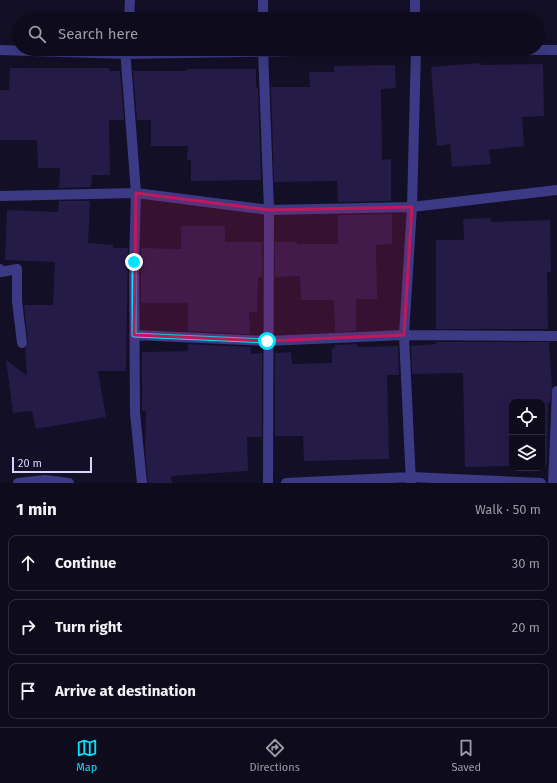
<!DOCTYPE html>
<html lang="en">
<head>
<meta charset="utf-8">
<style>
  body { margin:0; font-family:"Fira Sans",sans-serif; background:#1c1929; color:#f1f3f6 }
  .controls { position:absolute; right:12px; bottom:12px; display:grid; overflow:hidden; border-radius:8px; box-shadow:0 4px 16px #0002 }
  .controls button { width:36px; height:36px; display:grid; place-items:center; padding:0; border:0; border-bottom:1px solid #2e2b3b; background:#0e0b1c; color:#f1f3f6; font:20px sans-serif }
  .scale { position:absolute; left:12px; bottom:10px; width:80px; box-sizing:border-box; padding-left:4px; border:2px solid #d9d4ff; border-top:0; font-size:11px; line-height:14px; white-space:nowrap; color:#d9d4ff; -webkit-text-stroke:3px #130f26; paint-order:stroke }
  .stop { position:absolute; width:12px; height:12px; margin:-9px; border:3px solid #00e5ff; border-radius:50%; background:#fff }
  .stop.end { background:#00e5ff; border-color:#fff; box-shadow:0 1px 4px #0008 }
  .list { margin:0; padding:0; list-style:none }
  h2 { display:flex; justify-content:space-between; align-items:center; height:52px; margin:0; padding:0 16px; font-size:17px }
  h2 small { font-size:13px; font-weight:400; color:#9b9ba3 }
  .list li { display:grid; grid-template-columns:26px 1fr auto; gap:12px; align-items:center; box-sizing:border-box; height:56px; margin:0 8px 8px; padding:0 8px; border:1px solid #2e2b3b; border-radius:8px }
  .list b { display:block; font-size:15px; white-space:nowrap }
  .list em { font-size:13px; font-style:normal; color:#9b9ba3 }
  .icon { flex:none; width:22px; height:22px; fill:none; stroke:currentColor; stroke-width:2; stroke-linecap:round; stroke-linejoin:round }
  .map { position:relative; flex:none; width:557px; height:483px; overflow:hidden }
  .search { position:absolute; background:#0e0b1c; box-shadow:0 4px 16px #0002; left:12px; right:12px; top:12px; height:44px; display:flex; align-items:center; gap:10px; box-sizing:border-box; padding:0 14px; border-radius:22px; color:#9b9ba3; font-size:15px }
  .sheet { height:244px; background:#0e0b1c }
  nav { display:flex; justify-content:space-around; align-items:center; box-sizing:border-box; height:56px; border-top:1px solid #2e2b3b; background:#0e0b1c; font-size:11px; color:#9b9ba3 }
  nav a { display:grid; justify-items:center; gap:2px }
  nav .on { color:#00e5ff }
  .map>svg:first-child { display:block }
  .building { fill:#241b47 }
  .lines { fill:none; stroke-linecap:round; stroke-linejoin:round }
  .minor { stroke:#3d3a85; stroke-width:10 }
  .route { stroke:#00e5ff; stroke-width:5 }
  .marked { fill:#c2185b; fill-opacity:0.2; stroke:#c2185b; stroke-width:3; stroke-linejoin:round }
</style>
</head>
<body>
<div class="map">
<svg width="557" height="483" viewBox="0 0 557 483">
  <rect width="100%" height="100%" fill="#130f26"/>
  <!-- building -->
  <path class="building" d="M481,63V65L543,64L544,116L522,117L524,146L489,150L491,164L452,167L450,144L437,146L431,67Z
    M395,65L396,88L381,89L382,160L391,159V201L338,202L337,181L274,182L271,87H310L309,72H334V66Z
    M10,68H109V71H120L124,120H109L110,175H92L91,187L59,188L60,168H38L37,140H0V90H9Z
    M187,69H256V88H258L261,180L191,181V160H187L188,146H151V120H137L133,71H187Z
    M59,201H90L88,243L114,245L113,248H128L126,371H98L106,417L36,429L32,411L13,413L6,360L27,376L25,349L28,342L24,305H53L55,262L5,260L7,210L58,212Z
    M392,214V244L376,245L377,299H356V331L335,332L334,300H301L300,276L275,277V242H297V244H338V215Z
    M491,218V222L550,220L551,272H547L548,329H436V240H464L463,219Z
    M181,226H225V242H262V277H258L257,312H249L250,334L188,331V303H141V248L181,249Z
    M436,342H549L552,387L550,403H548L547,465L542,466V402H512V466L465,467L463,373L412,374L411,346L436,344Z
    M188,344L251,347V354L262,353V437H247L248,471L171,476L172,483H148L145,448L146,411H142V352L188,351Z
    M357,344V347L398,346L399,375H387L389,459L304,461L303,436H275V353L291,352L292,364L332,363V348H335V345Z"/>
  <g class="lines">
    <!-- minor -->
    <path class="minor" d="M415,0V19
      M129,19L130,0
      M263,19V0
      M125,49L136,193L134,262L135,413L142,483
      M263,49L269,210L268,483
      M419,49L557,50
      M0,50L125,54L414,49
      M0,196L136,193L269,210L412,207L557,190
      M0,269L1,272L17,269V301L22,343
      M134,335L267,341L404,335L557,336
      M18,483L45,480L69,483
      M286,483L411,477L541,483
      M411,483L404,335L412,207L416,49
      M553,483L557,391"/>
  </g>
  <g class="lines">
    <!-- route -->
    <path class="route" d="M134,262V335L267,341"/>
  </g>
  <!-- marked area -->
  <path class="marked" d="M136,193L269,210L412,207L404,335L267,341L134,335Z"/>
</svg>
<div class="controls">
<button><svg class="icon" aria-label="locate" viewBox="0 0 24 24"><circle cx="12" cy="12" r="6"/><path d="M12 2v4M12 18v4M2 12h4M18 12h4"/></svg></button>
<button><svg class="icon" aria-label="layers" viewBox="0 0 24 24"><path d="M12 4l9 5-9 5-9-5zM3 14l9 5 9-5"/></svg></button>
</div>
<div class="scale">20 m</div>
<div class="stop" style="left:267px;top:341px"></div>
<div class="stop end" style="left:134px;top:262px"></div>
<div class="search"><svg class="icon" aria-label="search" viewBox="0 0 24 24"><circle cx="10" cy="10" r="6"/><path d="M15 15l6 6"/></svg>Search here</div>
</div>
<section class="sheet">
<h2>1 min<small>Walk · 50 m</small></h2>
<ul class="list">
<li><svg class="icon" aria-label="ahead" viewBox="0 0 24 24"><path d="M12 20V5M6 11l6-6 6 6"/></svg><div><b>Continue</b></div><em>30 m</em></li>
<li><svg class="icon" aria-label="right" viewBox="0 0 24 24"><path d="M7 20v-9h11M14 6l5 5-5 5"/></svg><div><b>Turn right</b></div><em>20 m</em></li>
<li><svg class="icon" aria-label="arrive" viewBox="0 0 24 24"><path d="M6 21V4h12l-3 4 3 4H6"/></svg><div><b>Arrive at destination</b></div></li>
</ul>
</section>
<nav>
<a class="on"><svg class="icon" aria-label="map" viewBox="0 0 24 24"><path d="M3 6l6-2 6 2 6-2v14l-6 2-6-2-6 2zM9 4v14M15 6v14"/></svg>Map</a>
<a><svg class="icon" aria-label="directions" viewBox="0 0 24 24"><path d="M12 3l9 9-9 9-9-9zM9 14v-3h6M13 9l2 2-2 2"/></svg>Directions</a>
<a><svg class="icon" aria-label="saved" viewBox="0 0 24 24"><path d="M7 4h10v16l-5-4-5 4z"/></svg>Saved</a>
</nav>
</body>
</html>
